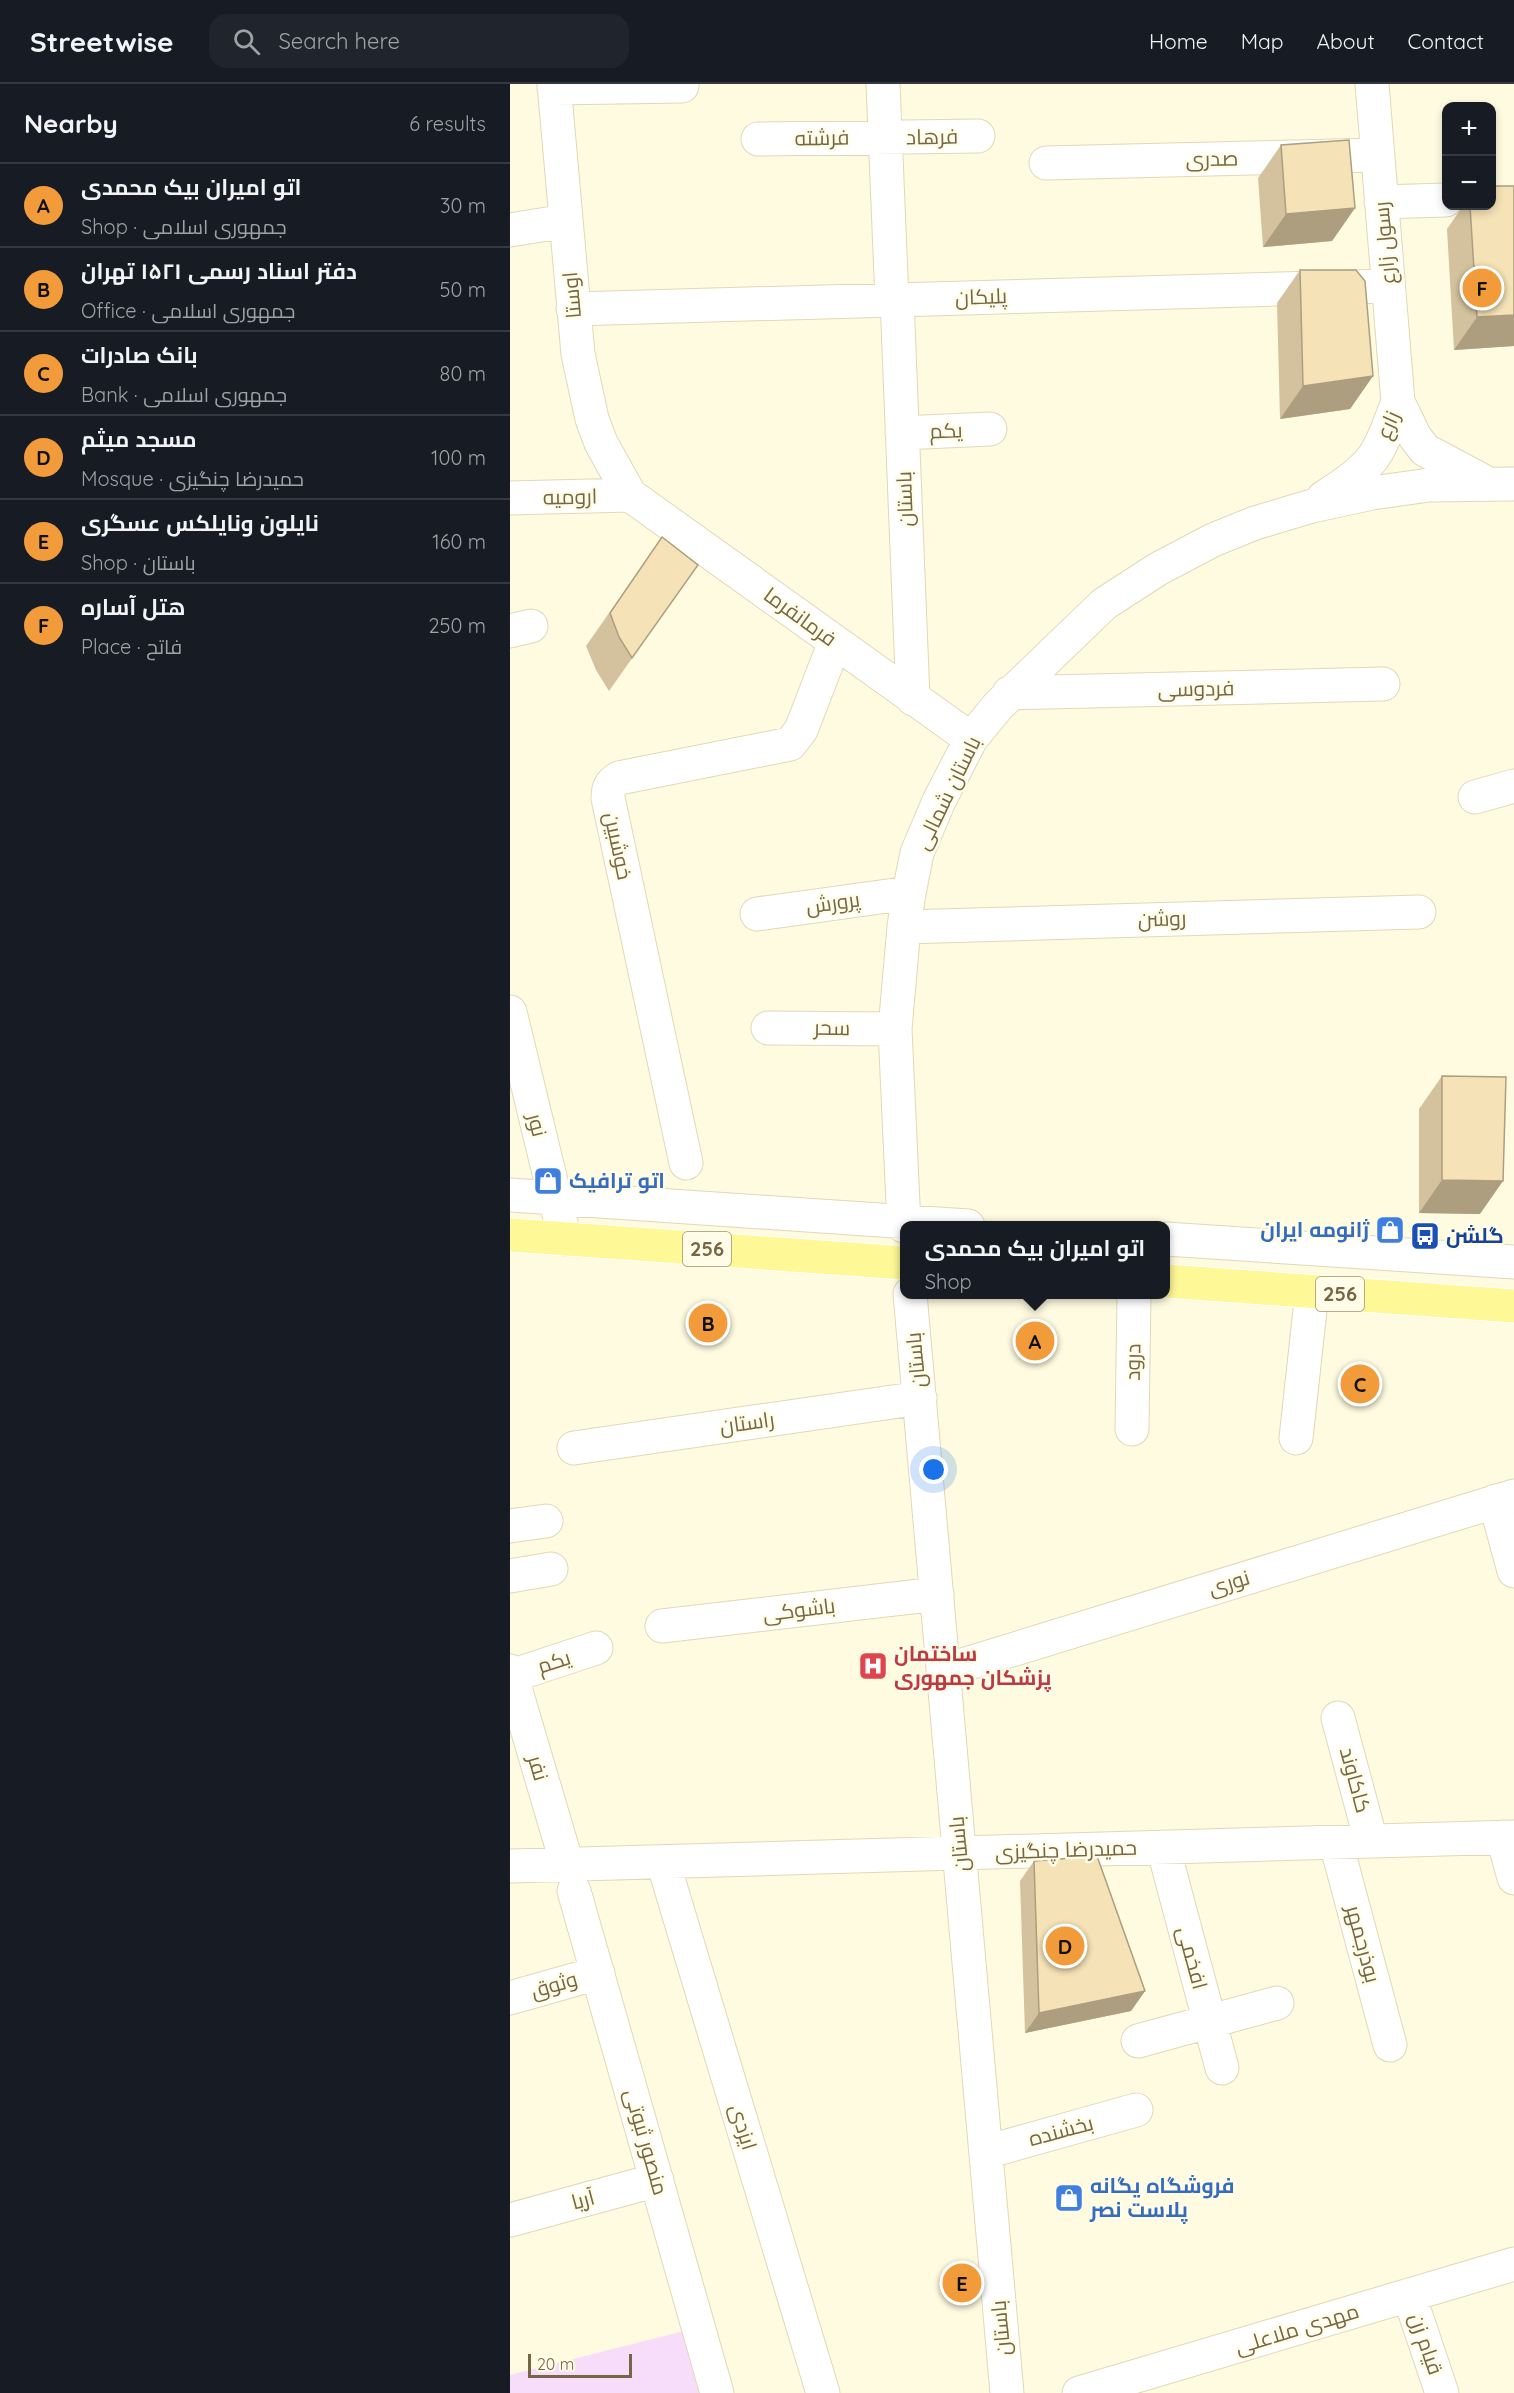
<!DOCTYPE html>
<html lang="en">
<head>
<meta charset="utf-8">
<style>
  body { margin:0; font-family:Quicksand,Cairo,sans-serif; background:#20242c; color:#f1f3f6 }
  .controls { position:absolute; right:18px; top:18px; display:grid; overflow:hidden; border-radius:12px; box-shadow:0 3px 9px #0003 }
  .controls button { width:54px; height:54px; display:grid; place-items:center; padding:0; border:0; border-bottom:2px solid #363941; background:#171b24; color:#f1f3f6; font:30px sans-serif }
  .scale { position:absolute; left:18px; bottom:15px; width:104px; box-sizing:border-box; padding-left:6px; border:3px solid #776645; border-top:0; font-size:16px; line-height:21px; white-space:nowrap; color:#776645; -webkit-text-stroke:4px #fffde8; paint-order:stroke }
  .you { position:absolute; left:424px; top:1386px; width:21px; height:21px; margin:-15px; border:4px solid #fff; border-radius:50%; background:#1a73e8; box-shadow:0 0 0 9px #1a73e833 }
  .badge { display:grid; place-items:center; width:39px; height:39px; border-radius:50%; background:#f29b3b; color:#111; font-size:20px; font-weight:700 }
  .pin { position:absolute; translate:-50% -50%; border:3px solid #fff; box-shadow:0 2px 6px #0006 }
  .popup { position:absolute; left:390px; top:1137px; width:270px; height:78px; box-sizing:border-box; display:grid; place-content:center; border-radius:12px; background:#171b24; filter:drop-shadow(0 2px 4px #0005); font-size:20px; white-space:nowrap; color:#9ea1a6 }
  .popup b { font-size:22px; color:#f1f3f6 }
  .popup::after { content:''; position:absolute; left:50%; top:100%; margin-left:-12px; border:12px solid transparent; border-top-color:#171b24 }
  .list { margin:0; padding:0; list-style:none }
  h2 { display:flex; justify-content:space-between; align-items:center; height:78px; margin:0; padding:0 24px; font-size:26px }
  h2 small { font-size:20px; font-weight:400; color:#9ea1a6 }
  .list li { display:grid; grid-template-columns:39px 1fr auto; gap:18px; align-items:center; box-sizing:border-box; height:84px; padding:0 24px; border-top:2px solid #363941 }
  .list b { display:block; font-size:22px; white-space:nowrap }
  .list p { margin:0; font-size:20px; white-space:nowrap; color:#9ea1a6 }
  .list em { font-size:20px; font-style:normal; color:#9ea1a6 }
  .icon { flex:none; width:33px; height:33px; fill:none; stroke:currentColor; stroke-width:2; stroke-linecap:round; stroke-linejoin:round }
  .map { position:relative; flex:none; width:1004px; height:2309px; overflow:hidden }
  header { display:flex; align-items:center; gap:36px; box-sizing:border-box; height:84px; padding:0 30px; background:#171b24; border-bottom:2px solid #363941 }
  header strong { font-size:28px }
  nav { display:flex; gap:33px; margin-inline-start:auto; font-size:21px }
  .search { width:420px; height:54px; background:#20242c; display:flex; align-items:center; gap:15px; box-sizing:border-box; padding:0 21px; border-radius:18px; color:#9ea1a6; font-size:22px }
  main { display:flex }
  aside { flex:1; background:#171b24 }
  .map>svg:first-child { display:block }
  .education { fill:#f8ddfa }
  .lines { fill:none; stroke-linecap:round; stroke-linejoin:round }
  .minor-casing { stroke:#e1d8b8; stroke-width:35 }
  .major-casing { stroke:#fff; stroke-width:35 }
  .minor { stroke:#fff; stroke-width:33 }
  .major { stroke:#fff896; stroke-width:33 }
  .wall { fill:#d3c29d }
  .shaded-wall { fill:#ac9e7f }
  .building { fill:#f5e2b6; stroke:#ac9e7f; stroke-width:1.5 }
  .labels { text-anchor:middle; stroke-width:5; stroke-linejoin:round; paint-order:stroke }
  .shield { fill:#fffde8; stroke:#a09376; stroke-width:1.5 }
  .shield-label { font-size:20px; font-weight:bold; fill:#776645 }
  .street-label { font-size:21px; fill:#776645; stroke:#fffde8 }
  .shop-label { font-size:21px; font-weight:bold; fill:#366cbe; stroke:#fffde8; text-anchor:start }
  .transit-label { font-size:21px; font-weight:bold; fill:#164399; stroke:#fffde8; text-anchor:start }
  .health-label { font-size:21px; font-weight:bold; fill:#be3a42; stroke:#fffde8; text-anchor:start }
</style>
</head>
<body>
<header>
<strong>Streetwise</strong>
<div class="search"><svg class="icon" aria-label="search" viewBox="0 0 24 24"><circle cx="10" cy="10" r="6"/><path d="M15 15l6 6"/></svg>Search here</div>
<nav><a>Home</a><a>Map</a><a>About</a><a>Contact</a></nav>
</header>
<main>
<aside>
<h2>Nearby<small>6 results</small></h2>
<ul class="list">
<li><span class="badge">A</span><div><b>اتو امیران بیک محمدی</b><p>Shop · جمهوری اسلامی</p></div><em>30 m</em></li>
<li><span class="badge">B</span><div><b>دفتر اسناد رسمی ۱۵۲۱ تهران</b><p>Office · جمهوری اسلامی</p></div><em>50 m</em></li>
<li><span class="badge">C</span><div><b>بانک صادرات</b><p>Bank · جمهوری اسلامی</p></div><em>80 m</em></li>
<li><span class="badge">D</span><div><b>مسجد میثم</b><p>Mosque · حمیدرضا چنگیزی</p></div><em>100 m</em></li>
<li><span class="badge">E</span><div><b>نایلون ونایلکس عسگری</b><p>Shop · باستان</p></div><em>160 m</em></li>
<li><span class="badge">F</span><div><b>هتل آساره</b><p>Place · فاتح</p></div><em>250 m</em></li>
</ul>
</aside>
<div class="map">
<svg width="1004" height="2309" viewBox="0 0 1004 2309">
  <rect width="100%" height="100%" fill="#fefbe0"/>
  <!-- education -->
  <path class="education" d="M174,2247L192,2309H0V2291Z"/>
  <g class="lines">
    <!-- minor casing -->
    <g class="minor-casing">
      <path id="minor" d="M44,0L68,270L82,335L91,359L120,411L461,655
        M373,0L382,216
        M862,0L888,318L905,353L915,366L975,398
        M44,4L172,2
        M248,55L468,52
        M536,79L868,71
        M871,118L936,116
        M0,146L56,137
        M387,215L403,615
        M63,225L878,202
        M392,349L480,345
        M0,414L120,411
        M813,414C830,403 849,391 862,375C874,359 880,337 888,318
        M0,547L21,542
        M499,609L873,600
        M965,713L1004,702
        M247,830L399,809
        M394,843L909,828
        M0,928L55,1155
        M258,944L385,945
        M176,1079L98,714C98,704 100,699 109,694L280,660L291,646L325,558
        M0,1111L458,1142
        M394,1142L385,945L394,843L399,809L407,769L429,717L461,655L488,622L594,520L648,485L703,456L745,439L802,422L862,409L919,401L1004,400
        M656,1155L1004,1178
        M400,1210L497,2309
        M622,1345L624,1210
        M786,1354L802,1208
        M64,1364L410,1314
        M985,1417L1004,1487
        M0,1442L36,1437
        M0,1492L41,1485
        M152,1542L427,1510
        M0,1587L57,1780
        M433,1587L1004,1412
        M1,1592L86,1564
        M828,1634L861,1757
        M993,1753L1004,1794
        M826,1759L880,1961
        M653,1763L712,1984
        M153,1778L313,2309
        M0,1782L1004,1753
        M64,1807L207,2309
        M0,1914L88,1889
        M628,1957L767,1919
        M476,2068L626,2026
        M0,2136L147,2096
        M899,2211L932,2309
        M569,2309L1004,2180"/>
    </g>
    <!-- major casing -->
    <g class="major-casing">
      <path id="major" d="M0,1151L394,1179
        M656,1197L1004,1222"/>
    </g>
    <!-- minor -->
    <use href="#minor" class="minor"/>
    <!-- major -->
    <use href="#major" class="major"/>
  </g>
  <!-- wall -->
  <path class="wall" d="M771,61L845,124L822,157L753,163L748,94Z
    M953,122H981L1004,262L944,266L937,145Z
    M790,186L863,292L840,325L770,335L767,219Z
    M152,453L188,481L99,607L86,586L76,562Z
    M932,992L970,1130L909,1129V1025Z
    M524,1777L635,1907L621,1927L515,1949L510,1797Z"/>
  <!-- shaded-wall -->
  <path class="shaded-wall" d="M845,124L822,157L753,163L776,130Z
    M1004,231V262L944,266L967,233Z
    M863,292L840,325L770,335L793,302Z
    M932,1096L993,1097L970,1130L909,1129Z
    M635,1907L621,1927L515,1949L529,1929Z"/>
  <!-- building -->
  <path class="building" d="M839,56L845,124L776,130L771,61Z
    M981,102H1004V231L967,233L960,122H981Z
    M790,186H846L855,197L863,292L793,302Z
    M152,453L188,481L122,574L109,553L100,529Z
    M932,992L996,993L993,1097L932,1096Z
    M587,1772L635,1907L529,1929L524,1777Z"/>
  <!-- icons -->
  <defs>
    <g id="shop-square" transform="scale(1.5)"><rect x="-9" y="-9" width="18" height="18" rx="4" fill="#3f7fe0" stroke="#fffde8"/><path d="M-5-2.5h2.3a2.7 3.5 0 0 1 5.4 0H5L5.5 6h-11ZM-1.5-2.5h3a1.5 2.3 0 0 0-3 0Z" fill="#fff"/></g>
    <g id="bus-square" transform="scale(1.5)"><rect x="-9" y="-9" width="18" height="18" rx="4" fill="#1a4fb4" stroke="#fffde8"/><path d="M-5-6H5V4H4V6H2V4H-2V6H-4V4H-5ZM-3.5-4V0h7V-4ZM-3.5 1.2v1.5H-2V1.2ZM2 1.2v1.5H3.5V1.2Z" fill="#fff"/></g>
    <g id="hospital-square" transform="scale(1.5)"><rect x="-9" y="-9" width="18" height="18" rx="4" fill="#e0444e" stroke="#fffde8"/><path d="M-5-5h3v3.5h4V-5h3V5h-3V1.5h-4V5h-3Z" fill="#fff"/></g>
  </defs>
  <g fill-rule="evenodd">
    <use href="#shop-square" x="38" y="1097"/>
    <use href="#shop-square" x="880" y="1146"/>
    <use href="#bus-square" x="915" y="1152"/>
    <use href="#hospital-square" x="363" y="1582"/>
    <use href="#shop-square" x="559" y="2114"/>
  </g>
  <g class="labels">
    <!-- shield labels -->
    <g class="shield">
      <rect x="173" y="1148" width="48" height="34" rx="4.5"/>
      <rect x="806" y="1193" width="48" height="34" rx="4.5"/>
    </g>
    <g class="shield-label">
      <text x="197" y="1172">256</text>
      <text x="830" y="1217">256</text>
    </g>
    <!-- street labels -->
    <g class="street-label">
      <text transform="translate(422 53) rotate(-1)" y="7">فرهاد</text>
      <text transform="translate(312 54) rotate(-1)" y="7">فرشته</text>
      <text transform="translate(702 75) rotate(-1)" y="7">صدری</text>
      <text transform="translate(875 159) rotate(-95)" y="7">رسول زارع</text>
      <text transform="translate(62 211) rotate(-95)" y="7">اوستا</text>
      <text transform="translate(471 213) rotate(-2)" y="7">پلیکان</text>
      <text transform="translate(878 341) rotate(-66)" y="7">زارع</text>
      <text transform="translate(436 347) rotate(-2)" y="7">یکم</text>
      <text transform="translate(60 413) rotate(-1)" y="7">ارومیه</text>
      <text transform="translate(395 415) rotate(-92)" y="7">باستان</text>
      <text transform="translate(290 533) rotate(36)" y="7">فرمانفرما</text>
      <text transform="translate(686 605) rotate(-1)" y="7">فردوسی</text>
      <text transform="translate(438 709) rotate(-64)" y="7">باستان شمالی</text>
      <text transform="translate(108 762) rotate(78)" y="7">خوشبین</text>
      <text transform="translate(323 819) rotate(-8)" y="7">پرورش</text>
      <text transform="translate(652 835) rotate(-2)" y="7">روشن</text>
      <text transform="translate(322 944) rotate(1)" y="7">سحر</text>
      <text transform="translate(27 1041) rotate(76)" y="7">نور</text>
      <text transform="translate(406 1276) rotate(-95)" y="7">باستان</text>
      <text transform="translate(623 1278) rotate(-89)" y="7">درود</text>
      <text transform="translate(237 1339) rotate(-8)" y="7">راستان</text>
      <text transform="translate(719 1499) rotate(-17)" y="7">نوری</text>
      <text transform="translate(289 1526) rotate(-7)" y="7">باشوکی</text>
      <text transform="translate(44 1578) rotate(-18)" y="7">یکم</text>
      <text transform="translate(28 1684) rotate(74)" y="7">نفر</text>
      <text transform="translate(845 1696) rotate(75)" y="7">کاکاوند</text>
      <text transform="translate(449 1760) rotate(-95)" y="7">باستان</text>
      <text transform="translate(556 1766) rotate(-2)" y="7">حمیدرضا چنگیزی</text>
      <text transform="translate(853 1860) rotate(75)" y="7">بوذرجمهر</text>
      <text transform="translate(682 1874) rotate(75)" y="7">افخمی</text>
      <text transform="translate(44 1901) rotate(-16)" y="7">وثوق</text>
      <text transform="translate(233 2043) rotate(73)" y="7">ایزدی</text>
      <text transform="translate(551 2047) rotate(-15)" y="7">بخشنده</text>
      <text transform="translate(136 2058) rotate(74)" y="7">منصور ثبوتی</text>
      <text transform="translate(73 2116) rotate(-15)" y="7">آریا</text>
      <text transform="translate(491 2244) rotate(-95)" y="7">باستان</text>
      <text transform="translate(787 2245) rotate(-17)" y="7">مهدی ملاعلی</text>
      <text transform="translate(916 2260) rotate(71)" y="7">قیام زن</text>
    </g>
    <!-- shop labels -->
    <g class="shop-label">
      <text x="59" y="1104">اتو ترافیک</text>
      <text x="859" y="1153" text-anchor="end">ژانومه ایران</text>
      <text x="580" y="2109">فروشگاه یگانه<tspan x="580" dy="24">پلاست نصر</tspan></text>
    </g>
    <!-- transit labels -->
    <g class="transit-label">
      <text x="936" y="1159">گلشن</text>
    </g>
    <!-- health labels -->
    <g class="health-label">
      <text x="384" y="1577">ساختمان<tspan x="384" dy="24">پزشکان جمهوری</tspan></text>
    </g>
  </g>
</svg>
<div class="controls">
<button>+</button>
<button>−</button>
</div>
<div class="scale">20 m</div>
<div class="you"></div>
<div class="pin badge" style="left:525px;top:1257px">A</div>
<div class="popup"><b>اتو امیران بیک محمدی</b>Shop</div>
<div class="pin badge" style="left:198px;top:1239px">B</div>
<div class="pin badge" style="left:850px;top:1300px">C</div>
<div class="pin badge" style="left:555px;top:1862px">D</div>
<div class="pin badge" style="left:452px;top:2199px">E</div>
<div class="pin badge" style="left:972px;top:204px">F</div>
</div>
</main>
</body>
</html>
